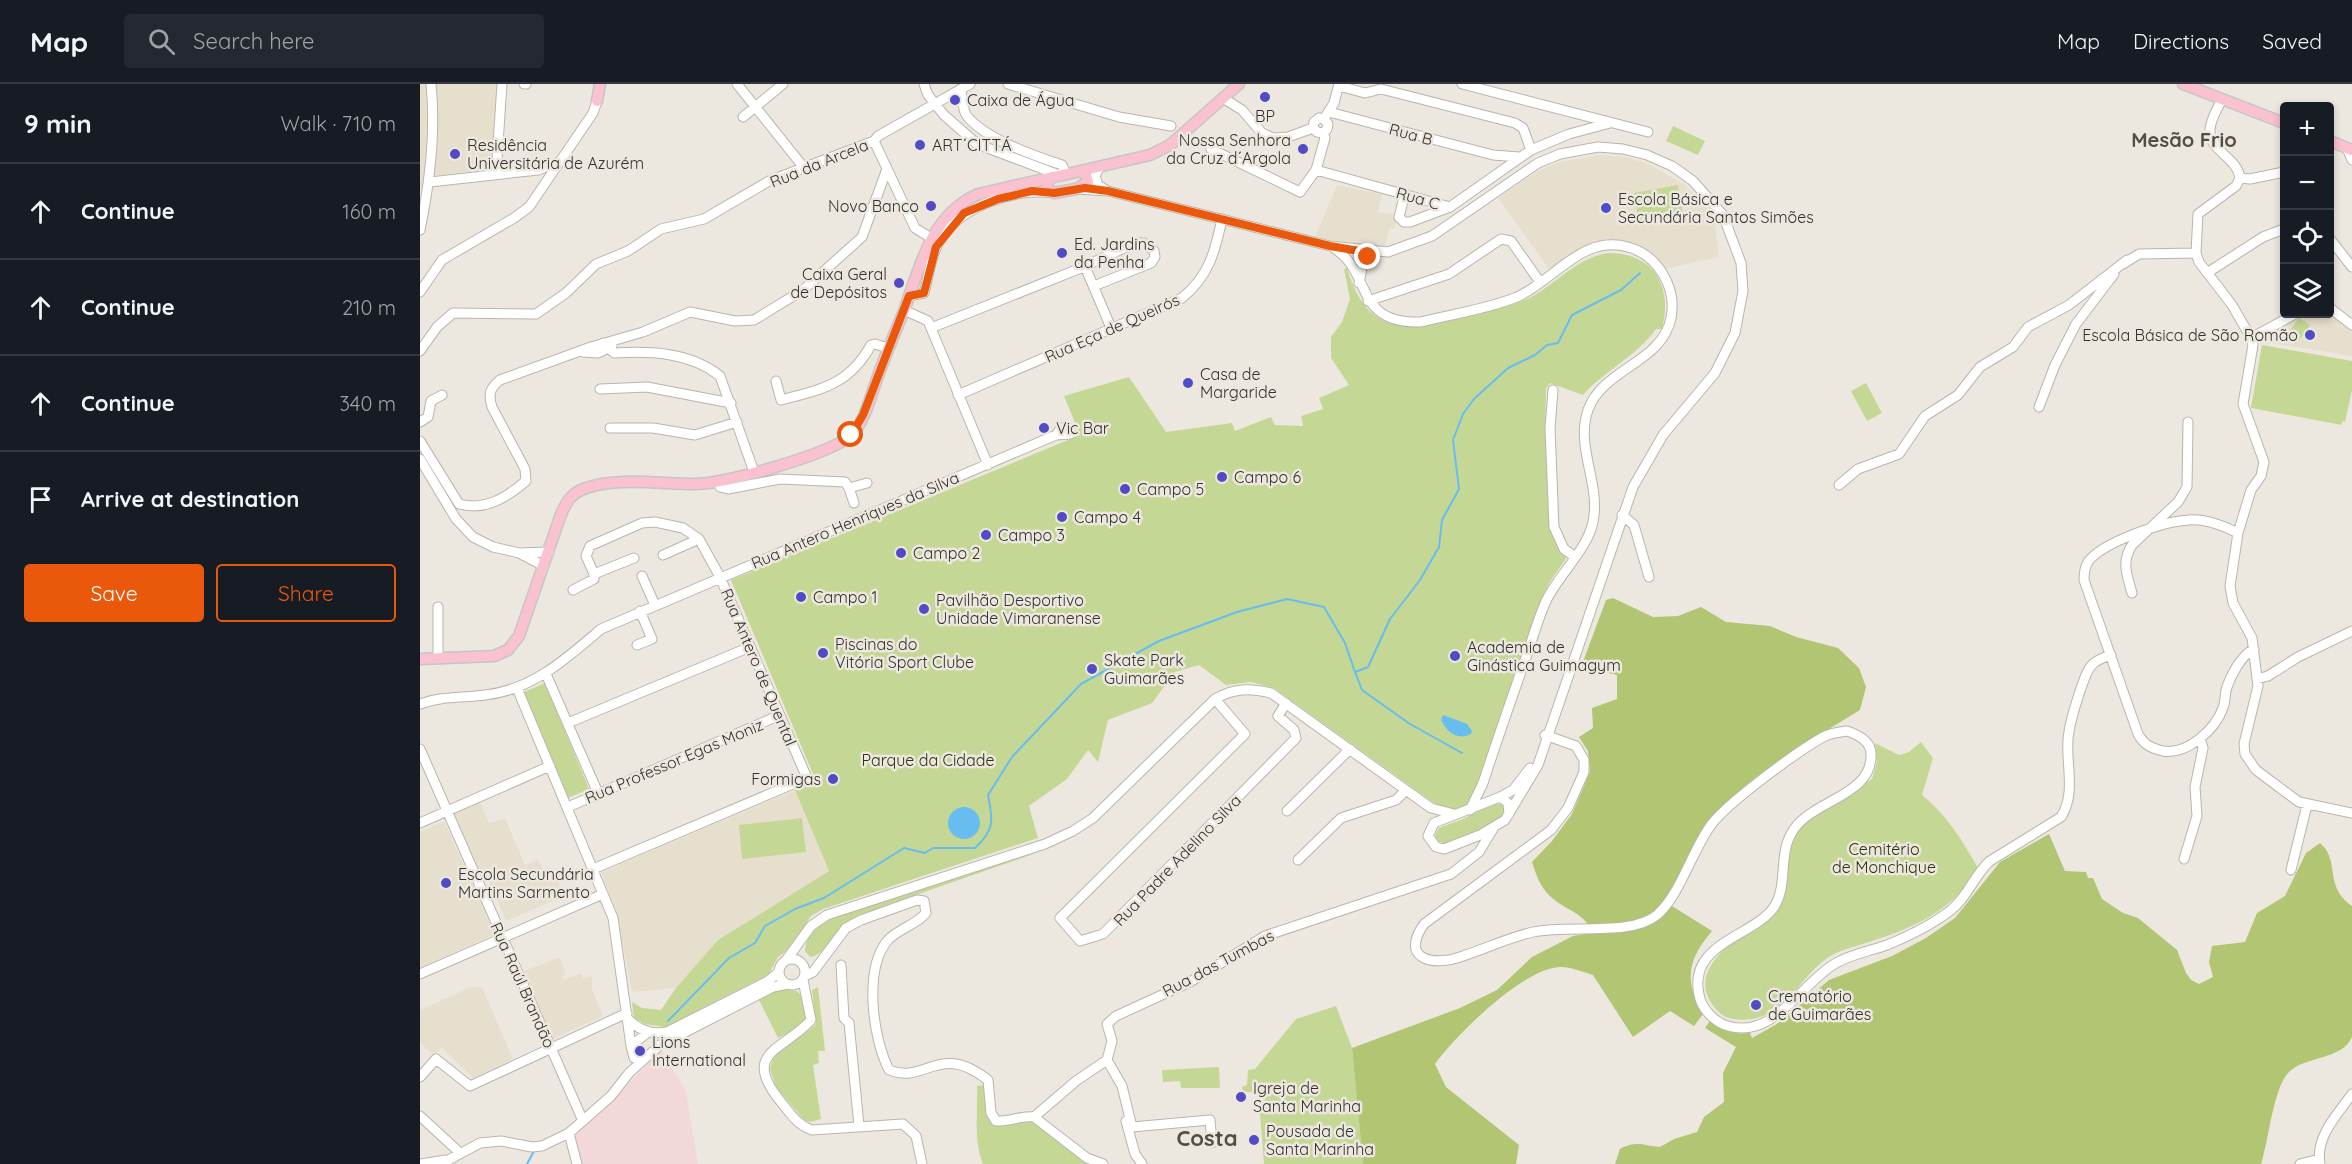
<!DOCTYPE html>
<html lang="en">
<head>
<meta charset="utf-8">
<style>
  body { margin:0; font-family:Quicksand,sans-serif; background:#242831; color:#f1f3f6 }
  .controls { position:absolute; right:18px; top:18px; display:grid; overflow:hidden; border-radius:6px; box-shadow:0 3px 9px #0003 }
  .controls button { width:54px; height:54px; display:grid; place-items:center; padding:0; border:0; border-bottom:2px solid #363941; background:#171b24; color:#f1f3f6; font:30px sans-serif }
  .stop { position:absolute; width:18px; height:18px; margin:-14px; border:4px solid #ea580c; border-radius:50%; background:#fff }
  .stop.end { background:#ea580c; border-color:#fff; box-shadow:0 2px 6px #0008 }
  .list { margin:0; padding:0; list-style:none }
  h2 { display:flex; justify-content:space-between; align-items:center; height:78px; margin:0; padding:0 24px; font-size:26px }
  h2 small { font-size:20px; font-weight:400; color:#9ea1a6 }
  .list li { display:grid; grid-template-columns:39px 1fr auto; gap:18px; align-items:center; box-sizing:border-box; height:96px; padding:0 24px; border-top:2px solid #363941 }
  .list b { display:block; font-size:22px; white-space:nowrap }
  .list em { font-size:20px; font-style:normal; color:#9ea1a6 }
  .actions { display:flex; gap:12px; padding:18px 24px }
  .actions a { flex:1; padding:14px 0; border:2px solid #ea580c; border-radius:6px; text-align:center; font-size:21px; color:#ea580c }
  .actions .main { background:#ea580c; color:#fff }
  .icon { flex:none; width:33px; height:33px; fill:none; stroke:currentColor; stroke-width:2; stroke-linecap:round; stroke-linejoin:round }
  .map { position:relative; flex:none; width:1932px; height:1080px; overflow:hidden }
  header { display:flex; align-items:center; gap:36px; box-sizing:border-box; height:84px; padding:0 30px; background:#171b24; border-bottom:2px solid #363941 }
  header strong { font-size:28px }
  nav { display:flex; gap:33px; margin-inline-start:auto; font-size:21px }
  .search { width:420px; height:54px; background:#242831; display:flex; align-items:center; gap:15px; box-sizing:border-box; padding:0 21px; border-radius:6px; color:#9ea1a6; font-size:22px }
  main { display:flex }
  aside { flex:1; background:#171b24 }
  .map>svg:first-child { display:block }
  .industrial { fill:#f3d8d9 }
  .built { fill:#e7dfce }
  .green { fill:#c5d794 }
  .forest { fill:#b1c572 }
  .water { fill:#67bdef }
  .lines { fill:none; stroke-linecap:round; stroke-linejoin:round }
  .stream { stroke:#67bdef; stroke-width:2 }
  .minor-casing { stroke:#bab5ac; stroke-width:11 }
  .major-casing { stroke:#c6c6c4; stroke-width:13 }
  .minor { stroke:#fff; stroke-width:9 }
  .major { stroke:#fac1d0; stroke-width:10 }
  .route { stroke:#ea580c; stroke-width:8 }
  .poi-dot { fill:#514cc3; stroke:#ede8df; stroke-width:2 }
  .labels { text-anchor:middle; stroke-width:5; stroke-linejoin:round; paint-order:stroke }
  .poi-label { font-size:16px; fill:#34322e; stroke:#ede8df; text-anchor:start }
  .street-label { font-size:16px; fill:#34322e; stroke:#ede8df }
  .park-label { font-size:16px; fill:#2b3310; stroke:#ede8df }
  .quarter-label { font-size:20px; font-weight:bold; fill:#524e46; stroke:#ede8df }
  .district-label { font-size:22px; font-weight:bold; fill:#524e46; stroke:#ede8df }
</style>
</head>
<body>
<header>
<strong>Map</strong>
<div class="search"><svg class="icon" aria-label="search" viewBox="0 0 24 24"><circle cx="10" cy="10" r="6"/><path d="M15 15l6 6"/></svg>Search here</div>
<nav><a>Map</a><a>Directions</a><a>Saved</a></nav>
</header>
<main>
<aside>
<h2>9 min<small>Walk · 710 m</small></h2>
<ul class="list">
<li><svg class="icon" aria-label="ahead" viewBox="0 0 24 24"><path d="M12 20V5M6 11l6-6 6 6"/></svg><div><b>Continue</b></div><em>160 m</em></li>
<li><svg class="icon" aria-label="ahead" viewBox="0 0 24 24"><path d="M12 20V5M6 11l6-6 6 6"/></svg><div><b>Continue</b></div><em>210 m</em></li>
<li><svg class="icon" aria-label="ahead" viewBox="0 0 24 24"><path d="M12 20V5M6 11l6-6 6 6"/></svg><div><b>Continue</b></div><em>340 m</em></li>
<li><svg class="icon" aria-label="arrive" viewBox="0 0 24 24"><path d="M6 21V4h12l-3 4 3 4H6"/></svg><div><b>Arrive at destination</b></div></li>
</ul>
<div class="actions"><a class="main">Save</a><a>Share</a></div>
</aside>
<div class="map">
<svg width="1932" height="1080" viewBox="0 0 1932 1080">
  <rect width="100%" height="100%" fill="#ede8df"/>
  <!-- industrial -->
  <path class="industrial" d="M241,966L266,1007L278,1080H159L152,1056L154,1050L194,1016Z"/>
  <!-- built -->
  <path class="built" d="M0,0H78L71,80L61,87L5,92L4,106L0,107Z
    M1182,71L1205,73L1226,79L1264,100L1294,132L1299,173L1245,185L1221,163L1202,157H1181L1162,163L1129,185L1078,114L1118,87L1139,78Z
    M917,101L962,110L958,128L977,131L975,144L969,145L965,163L942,162L895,153Z
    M1910,229L1932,246V272L1839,257L1884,230Z
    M375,706L409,787L298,856L256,904L212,908L197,829L181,788Z
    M60,718L69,739L85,734L105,781L118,776L124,788L133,785L144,812L86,837L66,790L61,792L34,729Z
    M24,737L75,850L0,884V748Z
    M140,873L146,891L142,892L144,896L161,889L163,895L172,892V905L183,932L133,955L104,887Z
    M51,903H62L93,975L53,994L22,964L13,971L0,958V926Z"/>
  <!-- green -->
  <path class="green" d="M1253,42L1285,57L1278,71L1246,57Z
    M1258,101L1263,132L1219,139L1214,109Z
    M1188,169C1234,169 1253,202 1242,245H1236C1217,272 1185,286 1163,311L1130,299L1126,305L1125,356L1138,462L1147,473L1129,499L1051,718L1042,726L1025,725L1014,719L854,604L831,598L806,601L779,581L755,588L732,619L688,636L678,678L668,666L647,695L609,722L618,754L403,825L391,832L369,865L358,873L349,890L245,943L225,940L214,934L212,918L222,924L241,926L256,904L298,856L409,787L375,706L396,697L311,496L660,351L644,312L709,293L746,348L812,339L815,347L851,333L855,341L883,342L881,332L903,325L899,314L929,301L911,274V253L922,238L930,215L924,185L927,184C948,256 992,248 1051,231C1072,226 1094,222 1113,212C1139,197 1157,174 1188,169Z
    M1879,234L1890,241L1876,260L1865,253Z
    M1842,261L1932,277V306L1925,338L1922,337V341L1831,324Z
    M1446,299L1462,329L1447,337L1431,307Z
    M125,599L169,705L148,714L104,608Z
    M1501,658L1513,674L1502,711C1527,731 1542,756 1558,784C1534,826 1496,843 1452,857C1438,862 1421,865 1409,873C1381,891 1368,929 1332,935C1318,937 1304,936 1295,924C1262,884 1322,850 1350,833L1371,757L1384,739L1452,695L1457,678L1455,659L1479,671L1489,668Z
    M1074,719L1083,721L1085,731L1066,744L1025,760L1017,757L1015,751L1019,744L1043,735Z
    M382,734L386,768L322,775L319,741Z
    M613,767V770L439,831C422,840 406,872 390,873L385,867C386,849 401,840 416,833Z
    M398,903L405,967H398L399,979L393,981L401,1035L390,1038L384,1036L356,1003L350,985C354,962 381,956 396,940L392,906Z
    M359,905L377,907C386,915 392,933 381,943C375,947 365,950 358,954L339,916Z
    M916,922L932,964L943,1080H844L839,1017L845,1016V1008H823L822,1003L827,1001L828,986L835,985L876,935Z
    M799,983L800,1004H761L760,997L743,998L742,986Z
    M566,1001V1026L570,1035L589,1041L599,1036L612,1037L676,1080H563C553,1055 558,1029 557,1002Z"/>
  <!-- forest -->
  <path class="forest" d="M1193,514L1233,533L1258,532L1281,523L1306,538L1350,542L1376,553L1418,564L1439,584L1446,603L1440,626L1399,651L1302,722L1282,747L1247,819L1292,847C1267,876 1264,897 1283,930L1274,942L1250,927L1213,953L1173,891C1163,888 1151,883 1141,883C1104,883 1035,952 1015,980L1026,1003L1099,1061L1096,1080H943L932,964L1040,924L1077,906L1112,873L1153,852L1173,849C1162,826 1147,828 1130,812C1120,803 1116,790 1112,778L1132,757L1152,730L1170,688L1168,667L1159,653L1173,644L1172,624L1197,615V591L1161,583L1186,516Z
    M1629,750L1645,787L1666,788L1668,794H1673L1682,815L1703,829L1718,834L1757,866L1766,889L1771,896L1779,900L1793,893L1789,878L1792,862L1825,858L1837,829L1865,812L1886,769L1900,759C1921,777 1903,802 1932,822V953C1922,976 1885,972 1869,988C1853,1004 1849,1056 1841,1080H1195L1200,1065C1217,1056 1223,1062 1240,1063L1254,1055L1277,1048L1284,1033L1304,1018L1303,989L1316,963L1285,944L1290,937C1302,947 1314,951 1330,949L1332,954L1357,940L1409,896L1472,872L1506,854L1535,834L1580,778Z"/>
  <!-- water -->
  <path class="water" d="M1023,631L1047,640L1052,647L1051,650C1038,657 1027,648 1021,636Z
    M528 739a16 16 0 1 1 32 0a16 16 0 1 1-32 0Z"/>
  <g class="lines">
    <!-- stream -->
    <path class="stream" d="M935,588L942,606L990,640L1042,669
      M248,937L309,874L335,859L345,842L375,825L404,814L484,764L505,769L513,764H555C575,746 573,736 568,711L592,673L661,600L739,557L817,528L867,515L904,523L925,559L935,588L948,583L970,535L1000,496L1019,463L1022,436L1039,405L1033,356L1043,330L1054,315L1088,284L1115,271L1127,261L1138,259L1152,231L1201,206L1220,189
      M107,1080L114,1067"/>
    <!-- minor casing -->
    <g class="minor-casing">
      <path id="minor" d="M104,0H106
        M317,0L385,85
        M504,0L508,11L524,31L557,60L639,91
        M588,0L699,33L751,42
        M1042,0L1228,48
        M919,2L945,9L961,5L1095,39L1103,44L1111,66
        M540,5C544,14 541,24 547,32C565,55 615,72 642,81L646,90
        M803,14L822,26L842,49L853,54L868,53L893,44
        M1802,15C1798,24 1790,36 1790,46C1788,66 1818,74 1820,94L1816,102L1778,130L1776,169L1779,178L1812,221L1831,254L1833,261L1823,320L1844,378L1841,392L1831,406L1818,449L1810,502L1813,519L1832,554L1838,602L1824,660L1825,670L1836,686L1879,718L1932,729
        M909,28L1073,71L1099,73
        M323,33L363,0
        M904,35L908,40L907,45L903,49L897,48L893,44L894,38L899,34L904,35L914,19L919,0
        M454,57L495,144L511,154
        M1927,64L1932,76
        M791,65L880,108L896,86L905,54L903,49
        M679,84L675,92L678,101L686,106
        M896,86L1030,123L1111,66L1149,50L1190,39
        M76,90L82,0
        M1820,94L1830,95L1864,88
        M10,98L118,86L141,77
        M656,105L688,107L910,162L968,168L1012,152L1118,79L1140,70L1178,63L1203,65L1227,71L1252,82L1273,97L1303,131L1321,179L1323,207L1315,249L1295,289L1243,351L1213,403L1118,681L1085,736L1060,751L1024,765L1016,763L1008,752L1014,739L1080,713L1088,719L1089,730
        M985,109L979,133L984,138H990L1030,123
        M0,146C10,98 16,49 11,0
        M1910,155L1932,183
        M915,165C953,189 933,240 1001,238C1032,230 1068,225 1097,213C1135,196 1162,150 1208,163C1238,171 1257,204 1251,234C1242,279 1183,284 1168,326C1155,363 1181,400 1173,438C1168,464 1139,491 1127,515C1117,536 1112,558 1104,579C1090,619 1076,659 1063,699L1050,726
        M1703,180L1719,170L1776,169
        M661,184L715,159H724L734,167L735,173L731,179L674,202
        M1787,189L1843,153L1864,145
        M939,199L943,179L953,168
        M0,208L22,176L94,134L109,123L173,29L177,17
        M489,212L504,209C508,195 510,178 516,164C534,123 592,104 634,109
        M948,217L1029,190L1081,155L1091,157L1120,198
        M1910,224L1932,241
        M484,226L508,237L568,381
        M511,244L661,184L666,185L692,246
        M1831,254L1875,230
        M183,259L194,269C230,267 270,268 300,292L334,388
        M0,267L17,243L33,229L116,230L146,209L176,180L208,167L241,145L284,135L349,97L454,57L458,52L550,0
        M163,268L178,269L192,262
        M356,297L361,316C402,305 429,301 451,261L455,260L468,264
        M180,305L227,303L311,319
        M1133,306L1130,344L1134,443L1144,465L1154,472
        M538,311L762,214C789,192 795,168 802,135
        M1619,323L1635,281L1656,240L1694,190
        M0,338L8,333L11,317L22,311
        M190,344H233L275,351L317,338
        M0,357L39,420C65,427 86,414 106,397L105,385L72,323C68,310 70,304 80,296L171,263L223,248L270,228L315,237L334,236L383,206L442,153L467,85
        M0,375L36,435L53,453L73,463L99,469L124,482
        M298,398L300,403L308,405L360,395L425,398L429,404L447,399
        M1419,401L1438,385L1479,370L1505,332L1538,311L1560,283L1593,263L1608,243L1649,221L1707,176
        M429,404L434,419
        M1202,431L1214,441L1229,493
        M1818,449C1804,442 1785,434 1769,436C1745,437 1682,458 1668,478C1665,483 1664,489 1664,496L1718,650C1724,661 1731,664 1743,667C1767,671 1795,646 1803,624C1805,619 1805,612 1806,606C1810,593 1821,571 1834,565
        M99,469L129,468
        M243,471L279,455
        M222,492L235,521
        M153,506L174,495V490
        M1712,509C1707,491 1701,478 1712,461L1758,418L1767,403L1768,338
        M18,523V574
        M217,561L232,555L220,527
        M126,590L178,709
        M1837,595L1848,592L1878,573L1932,547
        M97,604L193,834L211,962
        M795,615L825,650L640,834L660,857L683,850L876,654L874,646L858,632L866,619
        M0,620C21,612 42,614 65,611C112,606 146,575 181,545L636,351L650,350V344H641L636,351
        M148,639L330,563
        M1125,651L1156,662L1164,676V688L1148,724L1131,746L1004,840C980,874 1011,883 1040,873C1065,865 1087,854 1113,848C1149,840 1210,853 1237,831C1260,811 1272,767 1291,741C1307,719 1379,666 1405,652C1412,649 1419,648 1427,647C1439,651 1451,657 1451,670C1453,711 1394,716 1374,745C1357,769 1369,800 1354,823C1334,853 1264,859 1280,915C1284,927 1296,939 1308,942C1354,956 1382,898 1416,879C1432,870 1450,867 1467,861C1489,852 1513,840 1531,826C1548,813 1554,791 1570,777L1641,733C1656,710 1646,681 1648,656C1649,639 1655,623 1660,607C1668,585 1668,578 1691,571
        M0,665L163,1037
        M1080,713L1093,706L1110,684
        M148,723L360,631
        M867,727L930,665
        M0,739L130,682
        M1764,775L1777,732L1775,703L1783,664L1780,655
        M878,776L921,734L976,716L986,706
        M173,785L387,694L300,493L279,455L263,444L235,438L222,439L170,462L166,472L174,490L214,474
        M1871,786L1887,721
        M359 888a13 13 0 1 1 26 0a13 13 0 1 1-26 0Z
        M367,875L391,842L407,831L625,760L653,747L673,734L795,615C814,604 829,604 851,609L1011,724L1034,730
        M421,881L424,934L429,939L439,1042
        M0,890L183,810
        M385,892L393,888L426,844L441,836L497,816L504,817L506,829C496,841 478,845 468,856C443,885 453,955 469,986C506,1001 518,957 568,996L571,1029L576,1037C590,1038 601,1031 614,1033L667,1074L683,1080
        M383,896L391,936C363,967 320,968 361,1018C371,1030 377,1041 392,1046L483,1040L496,1052L502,1080
        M207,934C218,946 231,951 247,948L348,897L359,888
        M222,976L214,974L211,962L228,948
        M687,976L692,957L687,940L696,932L770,898L845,852L1031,790L1059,768L1073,745
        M687,976L702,1002L712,1043L790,1036L792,1059
        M0,993L16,975L50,1002L207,929
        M0,1032L39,1068
        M614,1033L656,997L687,976
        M706,1037L715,1070L722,1080
        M149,1049L157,1080
        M0,1080L26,1076
        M21,1080L60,1059L81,1057L112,1063L122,1062L149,1049L191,1012L209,989L240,961L353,903L368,900
        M1880,1080L1899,1075
        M1900,1080C1895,1053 1917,1031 1932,1010"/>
    </g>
    <!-- major casing -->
    <g class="major-casing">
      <path id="major" d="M1763,0L1864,39
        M177,17L180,0
        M1910,57L1932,66
        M660,87L730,71L750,61L819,0
        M0,575L74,572L88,566L99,552L140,433C146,418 151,409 166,404C196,393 242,400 274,400C304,400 406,371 429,353C445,340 451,310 458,292C466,269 476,247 485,224C500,183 510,134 554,112C563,108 575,107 585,104C610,98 635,93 660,87L666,91L668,98L656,105L634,109L628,105L627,99L632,93"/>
    </g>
    <!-- minor -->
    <use href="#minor" class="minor"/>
    <!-- major -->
    <use href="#major" class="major"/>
  </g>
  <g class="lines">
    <!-- route -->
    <path class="route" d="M431,351L443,331L489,212L504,209L516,163L544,129L578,115L612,107L634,109L665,104L688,107L910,162L945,168L948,173"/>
  </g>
  <!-- markers -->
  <g class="poi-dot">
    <circle cx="845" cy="13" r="6"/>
    <circle cx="535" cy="16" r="6"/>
    <circle cx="500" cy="61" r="6"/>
    <circle cx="883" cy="65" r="6"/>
    <circle cx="35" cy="70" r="6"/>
    <circle cx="511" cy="122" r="6"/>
    <circle cx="1186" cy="124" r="6"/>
    <circle cx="642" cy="169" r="6"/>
    <circle cx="479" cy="199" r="6"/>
    <circle cx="1890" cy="251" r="6"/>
    <circle cx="768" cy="299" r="6"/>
    <circle cx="624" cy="344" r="6"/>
    <circle cx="802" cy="393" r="6"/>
    <circle cx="705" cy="405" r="6"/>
    <circle cx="642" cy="433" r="6"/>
    <circle cx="566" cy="451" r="6"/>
    <circle cx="481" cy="469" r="6"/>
    <circle cx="381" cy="513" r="6"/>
    <circle cx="504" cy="525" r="6"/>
    <circle cx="403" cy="569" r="6"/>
    <circle cx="1035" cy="572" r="6"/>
    <circle cx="672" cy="585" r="6"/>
    <circle cx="413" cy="695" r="6"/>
    <circle cx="26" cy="799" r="6"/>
    <circle cx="1336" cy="921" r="6"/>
    <circle cx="220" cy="967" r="6"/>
    <circle cx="821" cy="1013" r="6"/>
    <circle cx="834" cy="1056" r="6"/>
  </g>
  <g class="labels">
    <!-- poi labels -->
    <g class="poi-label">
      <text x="547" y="22">Caixa de Água</text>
      <text x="845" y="38" text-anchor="middle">BP</text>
      <text x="871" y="62" text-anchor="end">Nossa Senhora<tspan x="871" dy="18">da Cruz d´Argola</tspan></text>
      <text x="47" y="67">Residência<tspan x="47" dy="18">Universitária de Azurém</tspan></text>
      <text x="512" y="67">ART´CITTÁ</text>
      <text x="1198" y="121">Escola Básica e<tspan x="1198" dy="18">Secundária Santos Simões</tspan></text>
      <text x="499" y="128" text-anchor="end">Novo Banco</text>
      <text x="654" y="166">Ed. Jardins<tspan x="654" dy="18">da Penha</tspan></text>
      <text x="467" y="196" text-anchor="end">Caixa Geral<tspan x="467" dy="18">de Depósitos</tspan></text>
      <text x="1878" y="257" text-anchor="end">Escola Básica de São Romão</text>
      <text x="780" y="296">Casa de<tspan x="780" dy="18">Margaride</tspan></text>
      <text x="636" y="350">Vic Bar</text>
      <text x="814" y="399">Campo 6</text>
      <text x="717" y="411">Campo 5</text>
      <text x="654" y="439">Campo 4</text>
      <text x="578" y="457">Campo 3</text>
      <text x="493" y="475">Campo 2</text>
      <text x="393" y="519">Campo 1</text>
      <text x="516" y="522">Pavilhão Desportivo<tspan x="516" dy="18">Unidade Vimaranense</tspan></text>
      <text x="415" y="566">Piscinas do<tspan x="415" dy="18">Vitória Sport Clube</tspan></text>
      <text x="1047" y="569">Academia de<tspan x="1047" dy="18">Ginástica Guimagym</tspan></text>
      <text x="684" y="582">Skate Park<tspan x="684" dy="18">Guimarães</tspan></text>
      <text x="401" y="701" text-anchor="end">Formigas</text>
      <text x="38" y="796">Escola Secundária<tspan x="38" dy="18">Martins Sarmento</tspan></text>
      <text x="1348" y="918">Crematório<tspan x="1348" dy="18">de Guimarães</tspan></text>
      <text x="232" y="964">Lions<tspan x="232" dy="18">International</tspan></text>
      <text x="833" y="1010">Igreja de<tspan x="833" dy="18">Santa Marinha</tspan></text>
      <text x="846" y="1053">Pousada de<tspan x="846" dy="18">Santa Marinha</tspan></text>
    </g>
    <!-- street labels -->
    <g class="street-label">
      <text transform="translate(991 50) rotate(15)" y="6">Rua B</text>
      <text transform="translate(399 79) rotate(-22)" y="6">Rua da Arcela</text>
      <text transform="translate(998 114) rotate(16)" y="6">Rua C</text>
      <text transform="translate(692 244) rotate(-24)" y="6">Rua Eça de Queirós</text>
      <text transform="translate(435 436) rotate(-23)" y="6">Rua Antero Henriques da Silva</text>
      <text transform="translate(339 583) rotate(67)" y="6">Rua Antero de Quental</text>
      <text transform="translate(254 677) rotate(-23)" y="6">Rua Professor Egas Moniz</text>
      <text transform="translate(757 776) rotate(-46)" y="6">Rua Padre Adelino Silva</text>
      <text transform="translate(798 879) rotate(-28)" y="6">Rua das Tumbas</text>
      <text transform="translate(103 901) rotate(66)" y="6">Rua Raúl Brandão</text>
    </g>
    <!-- park labels -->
    <g class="park-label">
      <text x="508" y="682">Parque da Cidade</text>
      <text x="1464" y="771">Cemitério<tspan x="1464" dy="18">de Monchique</tspan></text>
    </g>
    <!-- quarter labels -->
    <g class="quarter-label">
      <text x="1764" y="63">Mesão Frio</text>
    </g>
    <!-- district labels -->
    <g class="district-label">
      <text x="787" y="1062">Costa</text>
    </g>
  </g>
</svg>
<div class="controls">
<button>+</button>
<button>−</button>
<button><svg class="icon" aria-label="locate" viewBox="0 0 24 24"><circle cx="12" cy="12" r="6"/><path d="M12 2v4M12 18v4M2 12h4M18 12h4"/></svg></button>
<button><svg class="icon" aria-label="layers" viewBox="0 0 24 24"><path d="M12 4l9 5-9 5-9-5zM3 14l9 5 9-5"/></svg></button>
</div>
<div class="stop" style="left:431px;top:351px"></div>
<div class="stop end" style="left:948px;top:173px"></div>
</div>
</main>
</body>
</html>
